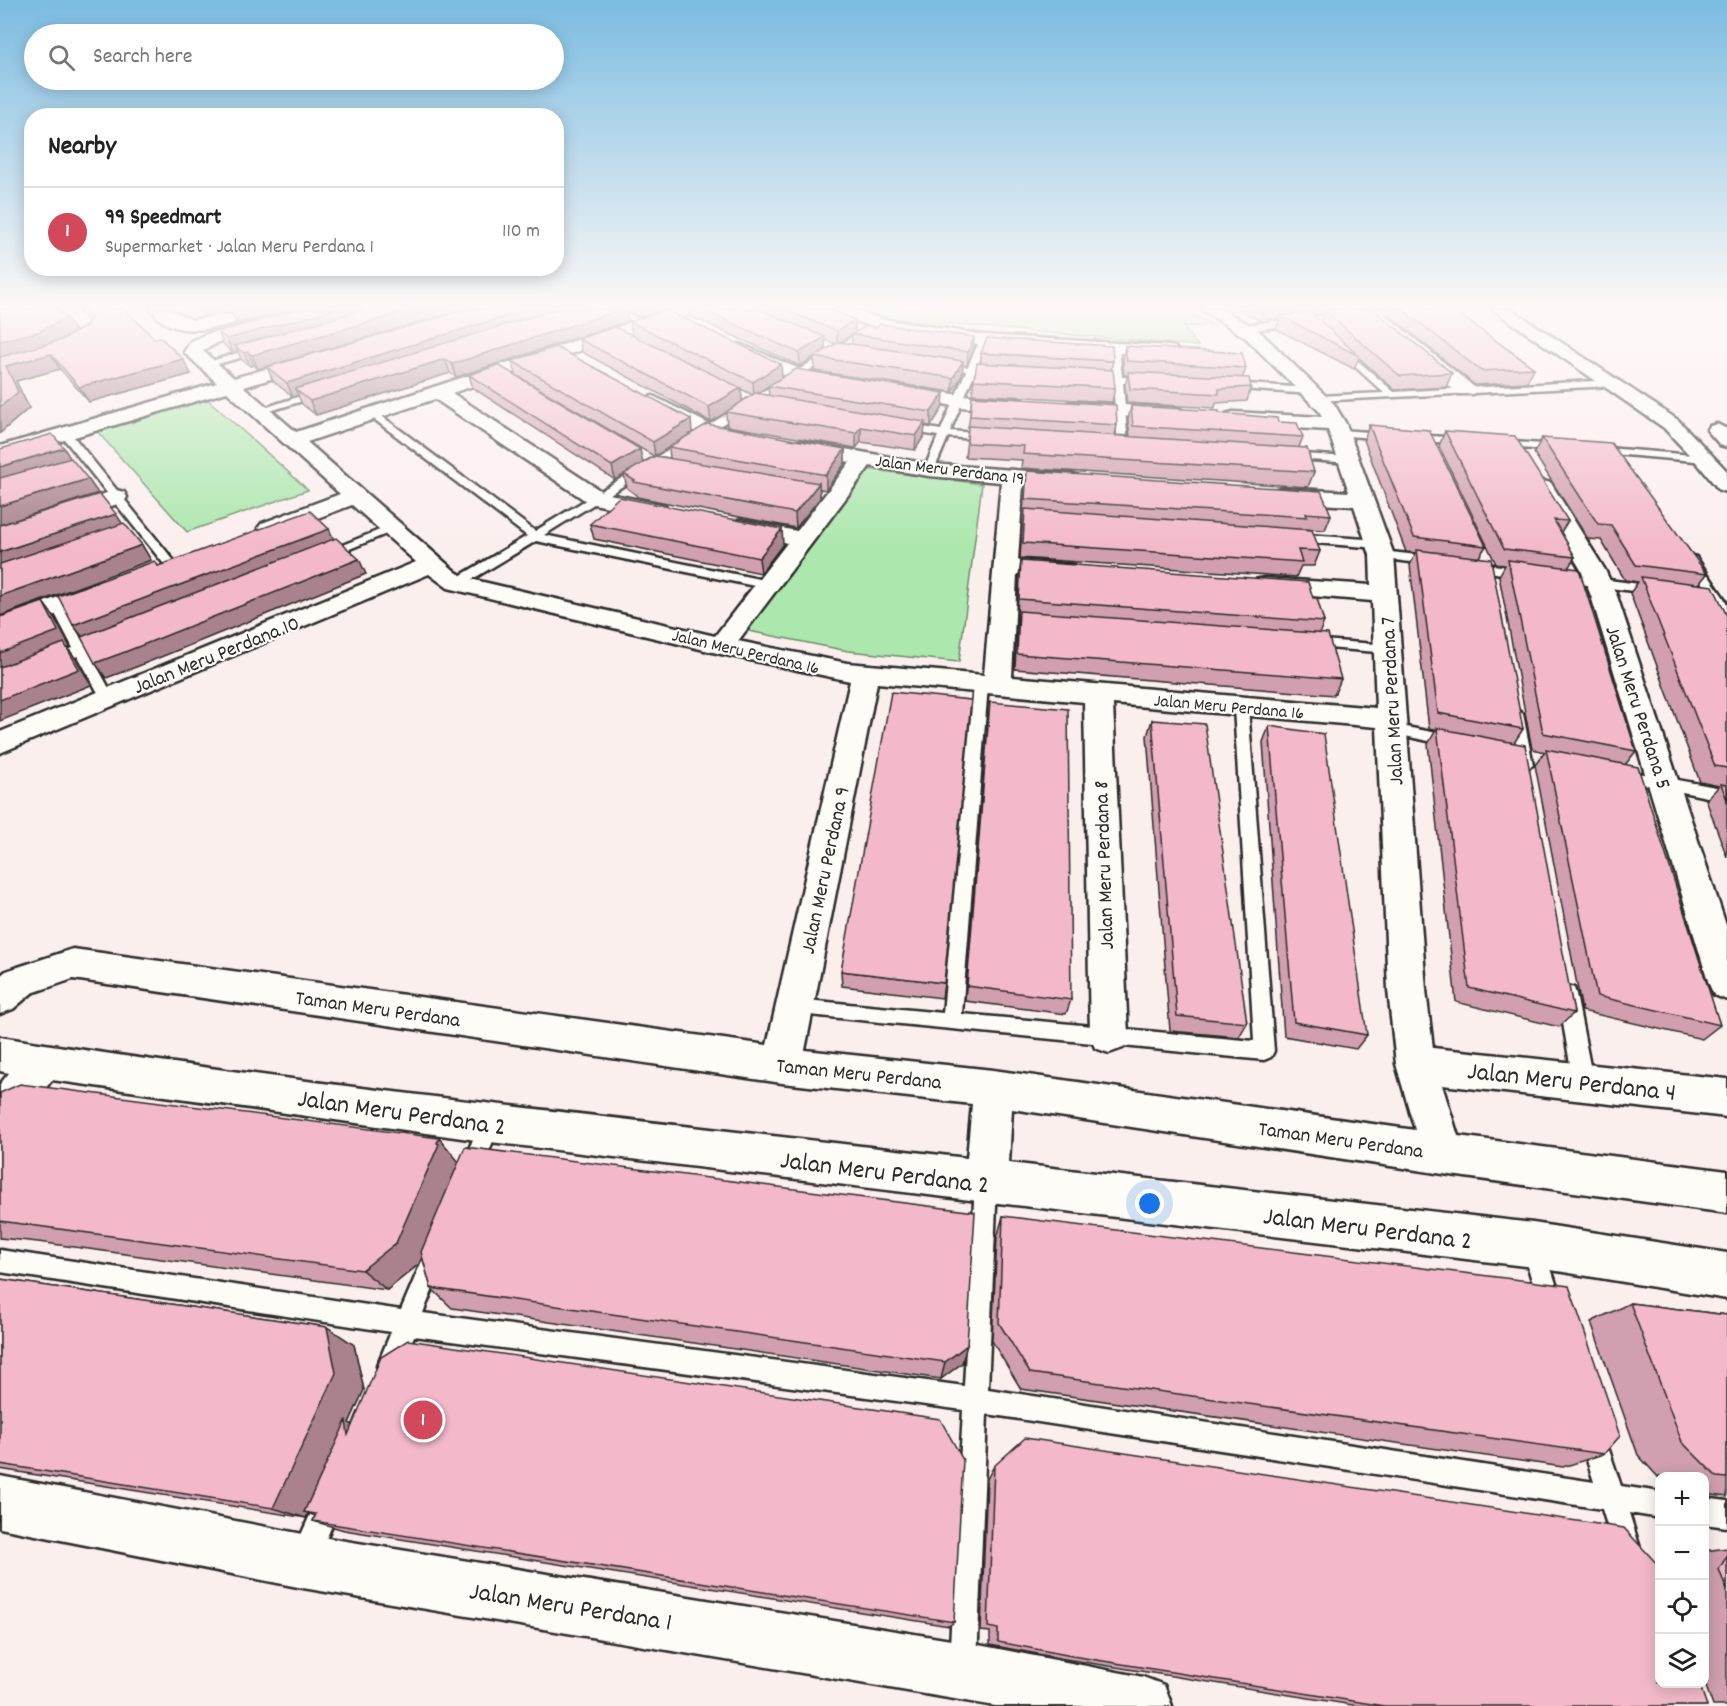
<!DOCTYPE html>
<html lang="en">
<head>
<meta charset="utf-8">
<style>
  body { margin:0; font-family:Dekko,sans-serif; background:#f6f6f6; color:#222 }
  .controls { position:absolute; right:18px; bottom:18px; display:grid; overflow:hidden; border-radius:12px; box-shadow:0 3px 15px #0003 }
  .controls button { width:54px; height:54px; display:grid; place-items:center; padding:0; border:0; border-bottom:2px solid #e0e0e0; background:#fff; color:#222; font:30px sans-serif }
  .you { position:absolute; left:1150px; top:1204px; width:21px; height:21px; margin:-15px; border:4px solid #fff; border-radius:50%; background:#1a73e8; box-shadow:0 0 0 9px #1a73e833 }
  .badge { display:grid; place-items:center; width:39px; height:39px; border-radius:50%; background:#d1495b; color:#fff; font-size:20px; font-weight:700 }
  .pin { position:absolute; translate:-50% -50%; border:3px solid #fff; box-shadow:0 2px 6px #0006 }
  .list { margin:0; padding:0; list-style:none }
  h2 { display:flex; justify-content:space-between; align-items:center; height:78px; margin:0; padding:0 24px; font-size:26px }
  h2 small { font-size:20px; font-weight:400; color:#767676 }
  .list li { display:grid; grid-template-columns:39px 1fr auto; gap:18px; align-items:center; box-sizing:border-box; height:90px; padding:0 24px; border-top:2px solid #e0e0e0 }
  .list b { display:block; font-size:22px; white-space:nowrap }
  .list p { margin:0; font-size:20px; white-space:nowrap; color:#767676 }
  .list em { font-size:20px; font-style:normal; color:#767676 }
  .icon { flex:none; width:33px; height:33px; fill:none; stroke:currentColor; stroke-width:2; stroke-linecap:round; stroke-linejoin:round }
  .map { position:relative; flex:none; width:1727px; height:1706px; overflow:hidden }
  .search { position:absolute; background:#fff; box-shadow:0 3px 15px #0003; left:24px; top:24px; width:540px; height:66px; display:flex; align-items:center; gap:15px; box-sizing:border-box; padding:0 21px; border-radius:33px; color:#767676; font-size:22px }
  .panel { position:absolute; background:#fff; box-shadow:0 3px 15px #0003; left:24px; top:108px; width:540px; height:168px; border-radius:24px }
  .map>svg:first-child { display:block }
  .green { fill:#ace7ad; stroke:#6c896c; stroke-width:1.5 }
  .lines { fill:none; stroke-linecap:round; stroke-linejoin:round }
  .lane-casing { stroke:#2b2b2b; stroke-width:5 }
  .street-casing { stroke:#2b2b2b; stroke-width:5 }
  .secondary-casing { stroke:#2b2b2b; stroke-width:5 }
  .lane { fill:#fdfcf7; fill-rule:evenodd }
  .street { fill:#fdfcf7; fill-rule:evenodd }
  .secondary { fill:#fdfcf7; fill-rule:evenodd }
  .wall { fill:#d19faf; stroke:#2b2b2b; stroke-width:1.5; fill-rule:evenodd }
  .shaded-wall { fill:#aa828e; stroke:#2b2b2b; stroke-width:1.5 }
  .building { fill:#f3b9cb; stroke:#2b2b2b; stroke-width:1.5 }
  .labels { text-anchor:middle; stroke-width:4.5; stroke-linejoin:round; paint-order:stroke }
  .far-street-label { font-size:18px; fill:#2b2b2b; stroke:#fdfcf7 }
  .street-label { font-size:21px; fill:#2b2b2b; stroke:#fdfcf7 }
  .near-street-label { font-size:26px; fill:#2b2b2b; stroke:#fdfcf7 }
</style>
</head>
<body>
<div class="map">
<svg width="1727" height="1706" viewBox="0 0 1727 1706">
  <rect width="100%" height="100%" fill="#fbefee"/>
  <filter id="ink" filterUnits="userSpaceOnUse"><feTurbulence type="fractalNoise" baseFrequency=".0167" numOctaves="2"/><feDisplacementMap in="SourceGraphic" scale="12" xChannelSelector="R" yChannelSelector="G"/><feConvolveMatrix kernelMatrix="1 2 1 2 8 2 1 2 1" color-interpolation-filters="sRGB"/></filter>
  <g filter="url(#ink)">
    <!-- green -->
    <path class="green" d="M860,309H1182L1213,325L1183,327L1198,346L882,318Z
      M204,396L308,490L187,532L94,428Z
      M865,469L982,484L959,662L848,651L734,628Z"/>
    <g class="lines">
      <!-- lane casing -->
      <g class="lane-casing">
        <path id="lane" d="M609,309H619L648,323L641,325Z
          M1378,309H1401L1397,312L1244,331L1240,328L1244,325Z
          M867,328L874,330L544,535L773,582L775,585L769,589L536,541L461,586H453L451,583L453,580L527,536L366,413L375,411L535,531Z
          M984,337L988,340L977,367L998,369L1003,372L998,375L975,372L950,431L988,434L993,437L988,440L948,437L934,470L933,472H925L924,470L938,436L903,430L898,427L903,424L941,430L966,371L940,369L935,366L940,363L968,366L980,340Z
          M1115,345L1119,348L1122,377L1148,379L1153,382L1148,385L1123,383L1128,446L1123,449L1118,446L1113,382L1092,381L1087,378L1092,375L1113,377L1111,348Z
          M261,346L264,347V351L207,367L202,364Z
          M1342,347L1394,392L1612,380L1617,383L1612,386L1315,401L1313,399L1318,396L1384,393L1339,352L1338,350Z
          M1230,383L1310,388L1315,391L1310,394L1227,388V384Z
          M319,390L324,393L322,395L260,414L255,411Z
          M1339,430L1386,433L1391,436L1386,439L1335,435L1334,433Z
          M61,431H69L175,562V568H167L61,435Z
          M1412,435L1464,438L1469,441L1464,444L1408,440V436Z
          M1498,441L1559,445L1564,448L1559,451L1494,446V442Z
          M1594,447L1706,456L1711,459L1706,462L1590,452L1589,450Z
          M1289,453L1349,457L1354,460L1349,463L1285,458V454Z
          M392,525L398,528L396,530L330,557L326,558L320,554Z
          M1293,534L1379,540L1385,544L1379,548L1289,541V535Z
          M1382,551L1435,557L1441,561L1435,565L1378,558V552Z
          M1692,556L1696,557L1724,598L1727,604V621L1721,617L1712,598L1686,560Z
          M1470,562L1524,569L1530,573L1524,577L1466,569V563Z
          M1562,574L1655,586L1661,590L1655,594L1558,581L1556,578L1558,575Z
          M57,602L63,606L84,644L106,636L113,640L89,652L115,699L113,702H103L78,656L52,665L45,661L47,658L73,648L51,606Z
          M1309,639L1389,645L1396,649L1389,653L1304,646L1302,643Z
          M981,681L988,685L962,1014L1254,1041L1234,707L1241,702L1248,707L1274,1051L1271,1057L1264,1060L789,1013L787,1007L789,1001L796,999L943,1013L974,685Z
          M1516,709L1523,714L1533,765L1525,770L1517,765L1509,714Z
          M1391,724L1452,736L1459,741L1452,746L1386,732L1384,729Z
          M1622,770L1727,789V801L1617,779L1614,775L1617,771Z
          M1567,986L1574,988L1576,994L1593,1081L1590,1087L1583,1090L1576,1087L1573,1081L1558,994L1560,988Z
          M490,1113L497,1116L500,1123L479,1177L471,1180L463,1177L460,1170L483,1116Z
          M986,1173L994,1176L997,1183L988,1389L1594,1482L1579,1435L1583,1426L1592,1422L1601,1426L1621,1486L1660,1492V1518L1629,1513L1640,1548L1637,1558L1627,1561L1617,1558L1602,1509L987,1414L977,1664L973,1674L963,1678L953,1674L949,1664L963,1410L414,1336L398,1375L389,1378L380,1375L377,1366L391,1332L0,1272V1250L401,1310L427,1249L435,1246L443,1249L446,1257L423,1313L964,1386L975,1183L978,1176Z
          M1533,1235L1541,1238L1563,1305L1559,1313L1551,1317L1543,1313L1539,1305L1522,1246L1525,1238Z
          M329,1489L338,1493L342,1502L315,1565L305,1568L295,1565L292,1555L320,1493Z
          M1704,1498L1727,1501V1527L1704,1524Z"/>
      </g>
      <!-- street casing -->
      <g class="street-casing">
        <path id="street" d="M56,309H74L98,332C89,355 23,367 0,373V361L48,349L79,334Z
          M151,309H169L192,320L229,314L235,315L238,319L235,323C207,330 169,338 151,309Z
          M303,309H329L327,313L219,342L203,351L234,378L312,356L318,357L321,361L318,365L244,387L296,432L672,309H696L694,313L452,393L604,493L665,505L668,510L665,515L657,517L589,503L435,399L307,442L456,572L466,578L715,636L787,543L732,532L728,527L732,522L740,520L797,531L850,462L793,451L790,447L793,443L800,441L929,464L1071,474L1079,476L1082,481L1079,486L1071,488L1023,484L1018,560L1075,565L1078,570L1075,575L1066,577L1017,574L1012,677L1376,708L1372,601L1264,592L1255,590L1252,585L1255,580L1264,578L1371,585L1370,555L1354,506L1281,502L1273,500L1270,495L1273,490L1281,488L1349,492L1328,430L1233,424L1226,422L1223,418L1226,414L1233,412L1322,417L1319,411L1246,338L1201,309H1221L1258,330L1334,404L1346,424L1394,555L1426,990L1433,1048L1727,1079V1117L1442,1085L1458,1136L1727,1171V1213L1443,1174L1012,1109L1009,1163L1533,1223L1727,1253V1299L1533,1267L990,1202L986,1204L978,1201L490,1142L52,1080L14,1128L0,1134V1084L9,1073L0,1071V1037C321,1088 644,1121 967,1158L972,1104L782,1083L73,979L32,993L13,1009L0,1014V976L6,971L73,949L767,1045L850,681L721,654L448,588L429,574L0,753V732L416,562L352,505L278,533L270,535L262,533L258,528L262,523L340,494L227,392L0,459V446L217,383L184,352L191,341L207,334ZM870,466L929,476L1001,482L984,675L847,663L738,641ZM877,683L1084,702L1090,1036L1095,1048L1109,1053L1123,1048L1128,1036L1113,704L1377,727L1388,990L1396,1064L1415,1130L993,1070L805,1050Z
          M830,309H853L882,319L984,335L1169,346L1175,347L1178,351L1175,355L1169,356L984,345L879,329L832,313Z
          M1355,309H1375L1384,314L1473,386L1476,390L1473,394H1459Z
          M1492,309H1511L1678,420L1727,471V492L1719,490L1698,464L1664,428Z
          M740,344L802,370L842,378L844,382L842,386L835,388L790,378L734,353L731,349L734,345Z
          M898,385L960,395L1016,399L1023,401L1026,405L1023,409L1016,411L960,407L891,395L888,391L891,387Z
          M653,396L713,426L751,433L754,437L751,441C718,450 675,422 646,406L643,402L646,398Z
          M1071,402L1175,408L1182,410L1185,414L1182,418L1175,420L1064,412L1061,408L1064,404Z
          M1543,481L1551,483L1554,488L1605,570L1617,596L1727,928V1000L1714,995L1709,984L1591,596L1581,570L1532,488L1535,483Z
          M116,490L124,492L127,497L124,502L0,542V527Z
          M103,581L112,584L116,589L112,594L0,635V618Z
          M0,1476L303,1534L963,1642L1143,1677L1164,1685L1172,1706H995L303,1588L0,1528Z"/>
      </g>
      <!-- secondary casing -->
      <g class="secondary-casing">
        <path id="secondary" d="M1717,424L1727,429V447L1720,445L1707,430L1710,426Z"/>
      </g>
      <!-- lane -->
      <use href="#lane" class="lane"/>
      <!-- street -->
      <use href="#street" class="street"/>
      <!-- secondary -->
      <use href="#secondary" class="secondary"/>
    </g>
    <!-- wall -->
    <path class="wall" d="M0,309L67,318L75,333L85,327L89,321L77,309H124L191,374L89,402L60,369L16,381L29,408L0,433Z
      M196,309H295L237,324L232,313L206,316Z
      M299,309H465L258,369L254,365L250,366L241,359L238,351L233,353L224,345L218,332Z
      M469,309H665L641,317L626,310L628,321L456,377L450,373L316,415L302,404L298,395L293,397L273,381L267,367Z
      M689,309H829L855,320V332L876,328L974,337L973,350L967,366L963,365L962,375L952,392L815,371L814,357L836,344L825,340V350L800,366L690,316ZM852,335V344L840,342Z
      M1237,309H1372L1452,373L1446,387L1395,390L1359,358L1354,369L1276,329L1280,319L1261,321ZM1294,310L1305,313L1293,314ZM1324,314L1321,322L1312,315Z
      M1392,309H1451L1534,368L1527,382L1475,385L1389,315Z
      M630,322L782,377L943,407L931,426L925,425L924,436L915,450L861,442L856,448L727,426L726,413L711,422L582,352L579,339L632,335ZM768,386L769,396L757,394ZM741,389L753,395L742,401Z
      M1125,346L1246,368L1243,377L1251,387L1247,401L1216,403L1215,408L1127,403L1125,385L1128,375H1124L1123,360Z
      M981,353L1113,361L1111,370L1115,388L1112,402L972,394L974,380L981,363Z
      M512,361L692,433L845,449V463L826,490L820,489V498L796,528L637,497L636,495L627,488L624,475L615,480L473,388L469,375L642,463L654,456L516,375ZM669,448L670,458L656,456L665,450Z
      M972,396L1117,425L1115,435L1130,436L1128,420L1131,406L1219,413L1278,422L1303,437L1299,447L1314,472L1308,487L1021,468L1022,460L965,457Z
      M1369,425L1486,546L1479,557L1523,729L1514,743L1574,1013L1559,1027L1456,1002L1428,744L1436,730L1429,729L1410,565L1416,553L1406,552L1364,440Z
      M1445,431L1568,521L1561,532L1575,557L1568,568L1636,751L1625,765L1720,1025L1702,1039L1582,1011L1535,765L1545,752L1532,749L1499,576L1505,565L1496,564L1439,446Z
      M1542,438L1707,574L1699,584L1727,616V857L1706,800L1719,786L1700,782L1630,593L1638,582L1625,580L1601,540L1588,539L1534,453Z
      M1027,471L1331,515L1325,530L1303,529L1320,551L1314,566H1301L1296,577L1020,558L1025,485Z
      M590,524L783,544L761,573L594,539Z
      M1021,561L1313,598L1324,622L1319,634L1341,679L1334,695L1015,669L1017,627L1018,615H1017L1019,576Z
      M990,702L1071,1000L1066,1014L965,1001Z
      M1152,720L1247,1023L1239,1037L1170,1031L1147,736Z
      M1269,726L1367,1035L1356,1049L1284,1036L1263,742Z
      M841,971L944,983L942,998L842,986Z
      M0,1093L439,1138L458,1162L962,1363L941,1379L452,1308L431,1288L422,1256L419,1264L387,1290L38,1242L0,1238Z
      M1003,1216L1604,1454L1563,1467L1021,1389L992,1341L997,1238Z
      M0,1279L327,1327L354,1345L364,1390L349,1423L353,1425L954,1622L949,1626L344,1530L313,1521L315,1516L308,1513L306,1518L0,1469Z
      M1630,1303L1727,1315V1497L1704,1494V1476H1659V1478L1638,1455L1591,1322Z
      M994,1466L1707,1706H1359L1059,1658L990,1645V1632L981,1631L987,1479Z
      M1727,1548V1706H1713L1704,1681V1551Z"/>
    <!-- shaded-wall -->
    <path class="shaded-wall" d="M202,309H295L237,324L232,313L206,316Z
      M336,309H387L235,346L238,351L233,353L227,339Z
      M415,309H465L258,369L252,355Z
      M529,309H574L295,389L298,395L293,397L287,383Z
      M623,309H626L628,321L456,377L452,364Z
      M639,309H665L641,317Z
      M1264,309H1295L1292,318L1280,316V319L1261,321Z
      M1314,309H1354L1325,311L1324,314L1312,315Z
      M67,318L75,333L47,347L0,359V341Z
      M855,320V333L837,344V331Z
      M825,337V350L800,366L799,353Z
      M974,337L973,350L967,366L968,352Z
      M248,352L254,365L250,366L244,353Z
      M51,354L60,369L16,381L29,408L0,433V407L6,366Z
      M183,359L191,374L89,402L79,387Z
      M445,359L450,373L316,415L310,401Z
      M963,361L962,375L952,392L953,378Z
      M781,364L782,378L754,395L753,382Z
      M741,388L742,402L711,422L709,407Z
      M944,393L943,407L931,426V412Z
      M691,419L692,433L655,456L653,442Z
      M925,422L924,436L915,450L916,436Z
      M861,427V442L856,448V433Z
      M64,448L73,463L0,485V467Z
      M640,449L643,464L615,480L612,466Z
      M845,449V463L826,490V475Z
      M88,479L98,493L0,525V506Z
      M819,483L820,498L796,528L795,513Z
      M116,514L126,529L0,572V552Z
      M329,529L336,544L85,640L73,625Z
      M782,529L783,544L761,573L759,558Z
      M142,545L151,560L0,616V596Z
      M359,559L366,574L136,667L106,678L95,663Z
      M43,602L54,617L70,647L68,648L76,659L91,685L0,721V653Z
      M439,1138L459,1162V1169L419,1264L387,1290L362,1270Z
      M327,1327L354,1345L364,1390L349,1423L374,1435L304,1512L308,1513L306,1518L273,1508Z
      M967,1345L962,1363L941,1379L945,1362Z"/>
    <!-- building -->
    <path class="building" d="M0,309H58L67,318L38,332L0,341Z
      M84,309H124L155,339L160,337L183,359L79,387L51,354L6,366L18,392L0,407V357L61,340L85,327L92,317Z
      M299,309H336L227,339L218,332Z
      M366,309H415L252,355L248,352L244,353L235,346Z
      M469,309H529L287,383L267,367Z
      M557,309H623L452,364L445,359L310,401L295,389Z
      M701,309H758L825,337L799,353Z
      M782,309H829L855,320L837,331Z
      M1340,309H1372L1452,373L1400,376L1325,311Z
      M1402,309H1451L1534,368L1481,371Z
      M666,310L781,364L753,382L630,322Z
      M1310,312L1359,356L1280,316Z
      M880,324L974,337L968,352L852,334L868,325L876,328Z
      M615,327L741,388L709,407L579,339Z
      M987,338L1112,346L1113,361L981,353Z
      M839,342L963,361L953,378L814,357Z
      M1125,346L1242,353L1246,368L1127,361Z
      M556,347L691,419L653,442L512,361Z
      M977,363L1113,370L1115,388L974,380Z
      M498,365L640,449L612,466L469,375Z
      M796,369L944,393L931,412L768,386Z
      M1128,372L1249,378L1251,387L1219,389V394L1130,389Z
      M755,393L925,422L916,436L861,427L856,433L726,412Z
      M972,396L1116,405L1117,425L970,416Z
      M1131,406L1219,411V413L1277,418L1278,422L1297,423L1303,437L1133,426Z
      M707,424L845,449L826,475L669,447Z
      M1369,425L1429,430L1486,546L1414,537Z
      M968,426L1307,448L1314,472L1023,454L1024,446L967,443Z
      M1445,431L1515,436L1568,521L1554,520L1575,557L1504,549Z
      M52,434L64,448L0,467V449Z
      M1542,438L1611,443L1707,574L1636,565L1611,525L1598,524Z
      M655,456L819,483L795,513L634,482L635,481L624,474Z
      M71,458L88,479L0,506V478Z
      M1027,471L1321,491L1331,515L1306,513L1307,517L1025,499Z
      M100,494L116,514L0,552V525Z
      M619,497L782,529L759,558L590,524Z
      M1025,509L1312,530L1320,551L1298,550L1302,562L1023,543Z
      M310,511L329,529L73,625L58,596L155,561L158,566Z
      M124,523L142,545L0,596V564Z
      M336,538L359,559L125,652L95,663L81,637Z
      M1417,550L1491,559L1523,729L1438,713Z
      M1508,560L1579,569L1636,751L1543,733Z
      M1021,561L1308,582L1313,598H1317L1324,622L1019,599Z
      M1641,577L1713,586L1727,616V768L1715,766Z
      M43,602L58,631L0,653V617Z
      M1019,611L1328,634L1341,679L1017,654Z
      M64,643L79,669L0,700V667Z
      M891,692L971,700L944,983L841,971Z
      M990,702L1068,709L1071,1000L967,986Z
      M1152,720L1205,724L1247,1023L1177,1016Z
      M1269,726L1324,734L1367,1035L1294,1022Z
      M1437,728L1525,745L1574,1013L1469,988Z
      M1546,749L1638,767L1720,1025L1597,996Z
      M1721,784L1727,785V800Z
      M20,1084L439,1138L437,1143L439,1144L396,1243L362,1270L0,1221V1093Z
      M465,1147L975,1212L967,1345L945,1362L431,1288L421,1252Z
      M1003,1216L1569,1286L1620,1436L1604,1454L1030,1373L999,1323Z
      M0,1279L327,1327L336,1373L273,1508L0,1464Z
      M1630,1303L1727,1315V1478L1717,1477L1682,1442Z
      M408,1340L940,1419L963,1460L954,1622L313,1521L316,1514L304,1512L346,1421L348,1435L381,1357Z
      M1025,1438L1624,1528L1659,1566V1683H1699L1707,1706H1384L1072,1656L998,1642V1629L988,1627L994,1466Z
      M1727,1556V1591L1719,1569Z"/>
  </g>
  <!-- sky -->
  <linearGradient id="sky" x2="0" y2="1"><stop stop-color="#7bbce1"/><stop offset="0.56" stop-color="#fdf8f7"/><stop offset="1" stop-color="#fdf8f7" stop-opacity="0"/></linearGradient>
  <rect width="1727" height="548" fill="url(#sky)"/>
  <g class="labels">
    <!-- far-street labels -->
    <g class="far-street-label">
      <text transform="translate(950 469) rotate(7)" y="6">Jalan Meru Perdana 19</text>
      <text transform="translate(746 651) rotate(13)" y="6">Jalan Meru Perdana 16</text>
      <text transform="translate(1229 706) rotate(5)" y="6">Jalan Meru Perdana 16</text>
    </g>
    <!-- street labels -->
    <g class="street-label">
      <text transform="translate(216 654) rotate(-22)" y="7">Jalan Meru Perdana 10</text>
      <text transform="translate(1391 701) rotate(-93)" y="7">Jalan Meru Perdana 7</text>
      <text transform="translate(1639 707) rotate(72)" y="7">Jalan Meru Perdana 5</text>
      <text transform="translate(1103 865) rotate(-92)" y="7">Jalan Meru Perdana 8</text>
      <text transform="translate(824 870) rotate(-78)" y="7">Jalan Meru Perdana 9</text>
      <text transform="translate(378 1008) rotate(8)" y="7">Taman Meru Perdana</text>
      <text transform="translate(859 1073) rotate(6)" y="7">Taman Meru Perdana</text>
      <text transform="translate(1341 1139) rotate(8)" y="7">Taman Meru Perdana</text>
    </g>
    <!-- near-street labels -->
    <g class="near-street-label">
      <text transform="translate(1572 1080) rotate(6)" y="9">Jalan Meru Perdana 4</text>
      <text transform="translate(402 1111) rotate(8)" y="9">Jalan Meru Perdana 2</text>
      <text transform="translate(885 1171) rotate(7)" y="9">Jalan Meru Perdana 2</text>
      <text transform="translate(1368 1227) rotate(7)" y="9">Jalan Meru Perdana 2</text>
      <text transform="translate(571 1605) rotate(9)" y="9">Jalan Meru Perdana 1</text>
    </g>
  </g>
</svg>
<div class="controls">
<button>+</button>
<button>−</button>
<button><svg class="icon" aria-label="locate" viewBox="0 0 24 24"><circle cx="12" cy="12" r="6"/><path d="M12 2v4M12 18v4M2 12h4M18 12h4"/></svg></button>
<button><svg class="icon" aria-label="layers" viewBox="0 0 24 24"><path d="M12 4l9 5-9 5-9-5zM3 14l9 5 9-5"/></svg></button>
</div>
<div class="you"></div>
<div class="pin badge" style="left:423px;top:1420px">1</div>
<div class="search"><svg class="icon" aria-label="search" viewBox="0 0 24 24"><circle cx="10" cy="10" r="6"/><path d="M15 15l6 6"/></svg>Search here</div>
<section class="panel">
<h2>Nearby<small></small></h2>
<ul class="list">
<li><span class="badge">1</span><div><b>99 Speedmart</b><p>Supermarket · Jalan Meru Perdana 1</p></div><em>110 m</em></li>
</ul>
</section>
</div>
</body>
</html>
